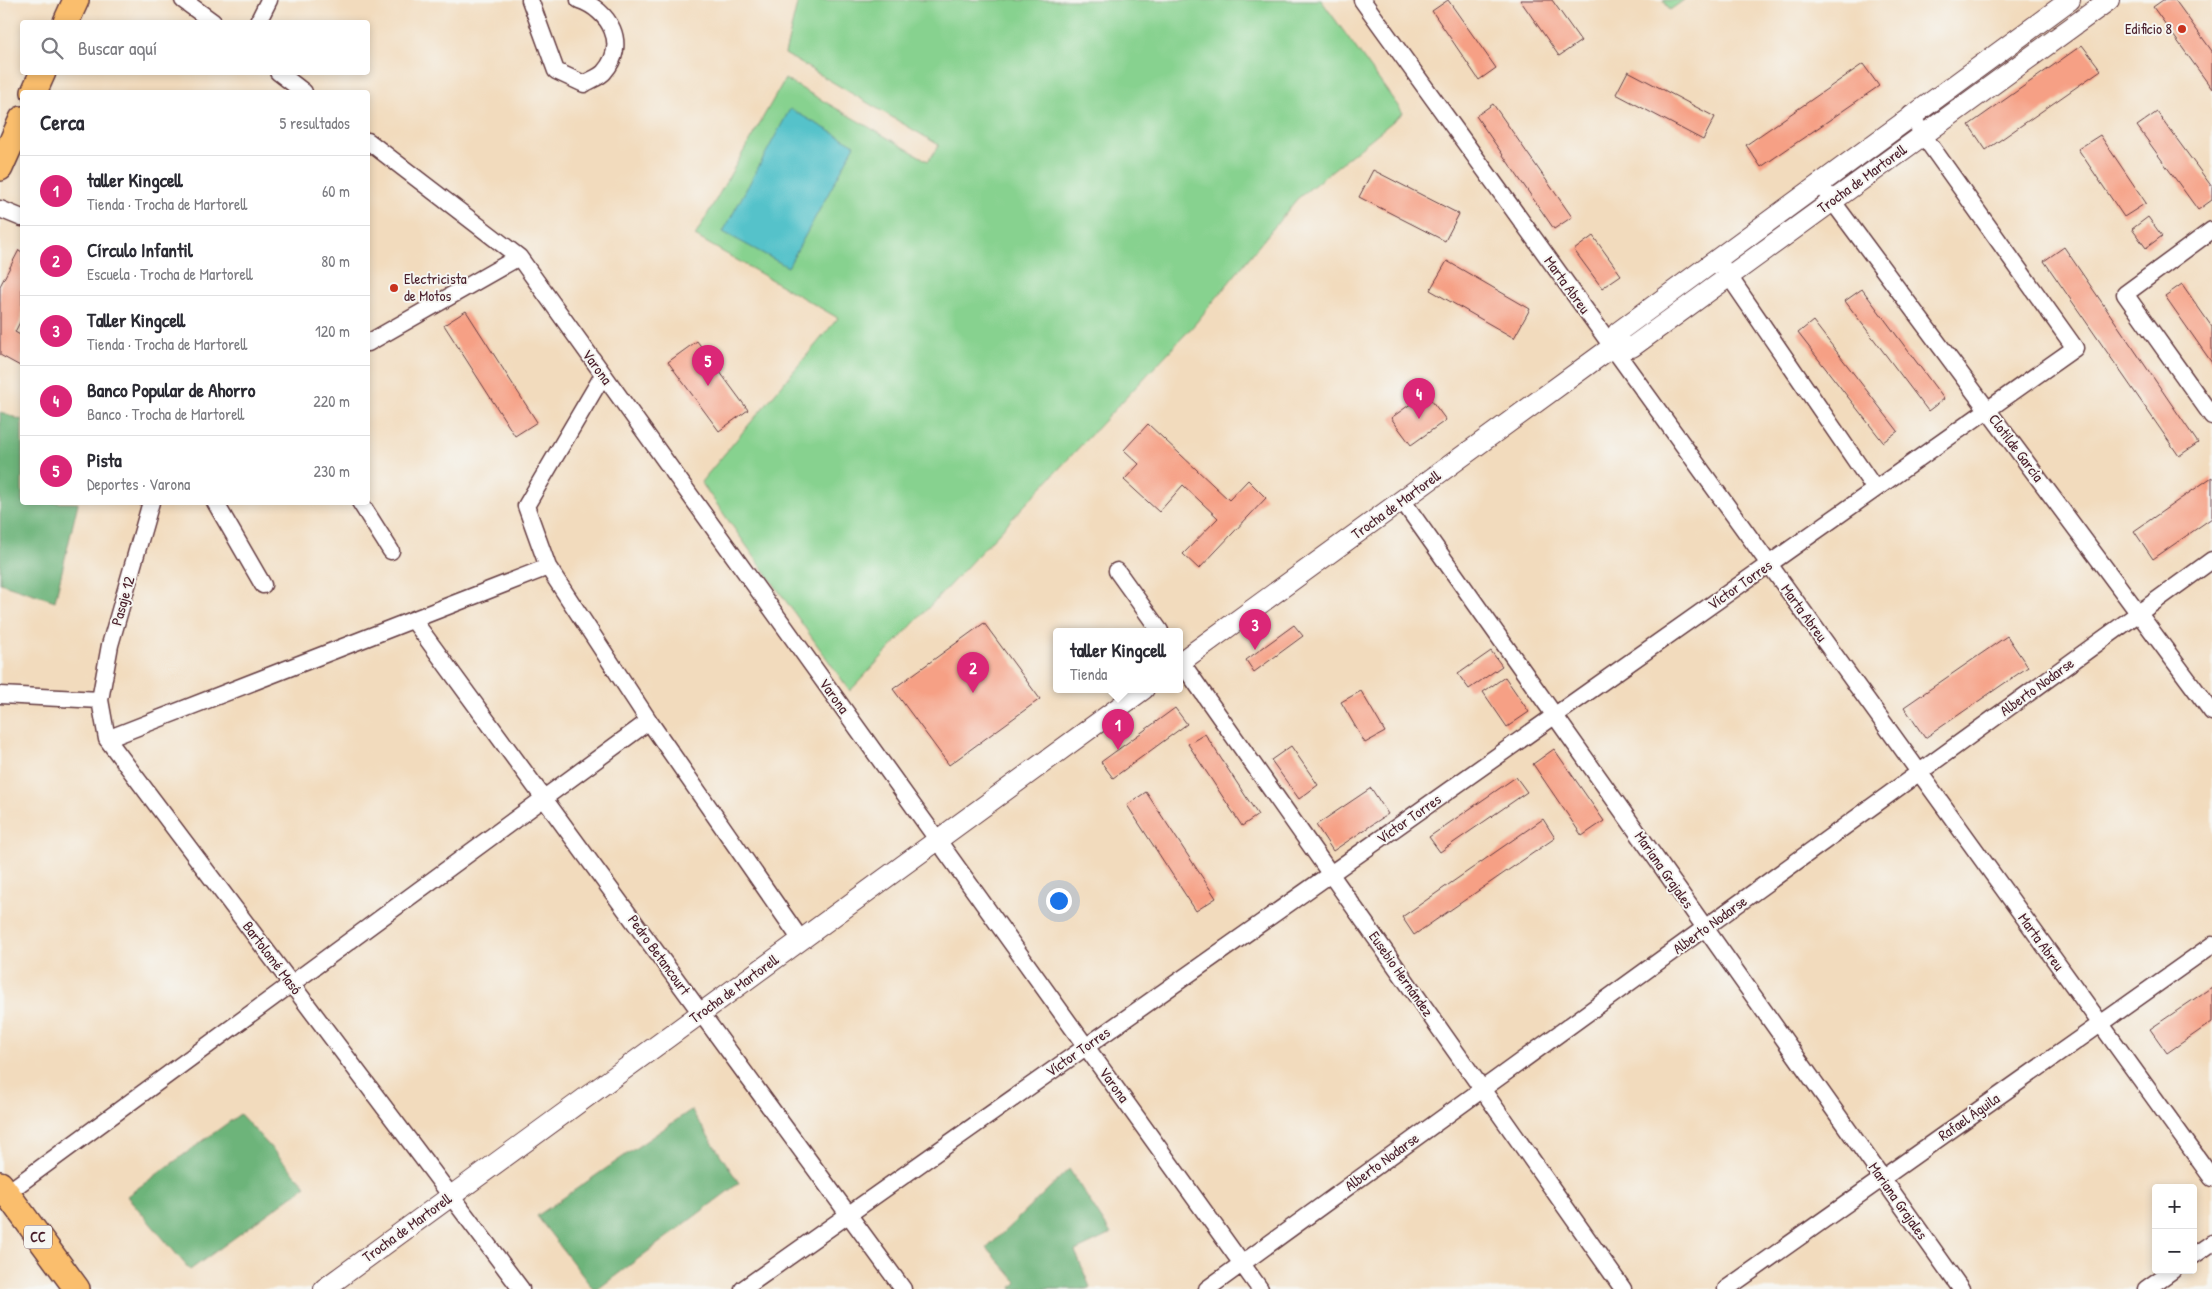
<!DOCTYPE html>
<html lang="es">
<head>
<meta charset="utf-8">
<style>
  body { margin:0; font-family:"Patrick Hand",sans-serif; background:#f2f2f3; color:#2b2b33 }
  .controls { position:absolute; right:15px; bottom:15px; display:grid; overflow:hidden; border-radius:5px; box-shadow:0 2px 8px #0003 }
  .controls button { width:45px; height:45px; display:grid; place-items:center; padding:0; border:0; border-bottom:1px solid #e1e1e2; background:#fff; color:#2b2b33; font:25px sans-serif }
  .you { position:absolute; left:1058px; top:900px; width:18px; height:18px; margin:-12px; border:4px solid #fff; border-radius:50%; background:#1a73e8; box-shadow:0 0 0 8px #1a73e833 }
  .badge { display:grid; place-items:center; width:32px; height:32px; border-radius:50%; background:#db2777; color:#fff; font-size:16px; font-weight:700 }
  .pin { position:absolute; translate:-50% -41px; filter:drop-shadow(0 1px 2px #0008) }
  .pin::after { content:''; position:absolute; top:26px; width:18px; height:15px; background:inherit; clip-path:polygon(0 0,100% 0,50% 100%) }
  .popup { position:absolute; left:1053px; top:628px; width:130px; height:65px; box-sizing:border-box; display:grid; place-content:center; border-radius:5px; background:#fff; filter:drop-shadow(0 1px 4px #0005); font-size:16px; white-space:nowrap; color:#7c7c81 }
  .popup b { font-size:19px; color:#2b2b33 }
  .popup::after { content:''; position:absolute; left:50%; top:100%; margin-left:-10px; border:10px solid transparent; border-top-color:#fff }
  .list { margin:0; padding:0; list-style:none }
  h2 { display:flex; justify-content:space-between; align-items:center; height:65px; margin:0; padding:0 20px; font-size:21px }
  h2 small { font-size:16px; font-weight:400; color:#7c7c81 }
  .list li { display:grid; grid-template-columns:32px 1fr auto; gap:15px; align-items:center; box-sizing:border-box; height:70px; padding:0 20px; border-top:1px solid #e1e1e2 }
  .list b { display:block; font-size:19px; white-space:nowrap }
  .list p { margin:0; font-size:16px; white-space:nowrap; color:#7c7c81 }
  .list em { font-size:16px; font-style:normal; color:#7c7c81 }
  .icon { flex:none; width:28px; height:28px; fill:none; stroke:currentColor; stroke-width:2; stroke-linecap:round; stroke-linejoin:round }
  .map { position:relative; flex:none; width:2212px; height:1289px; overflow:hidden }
  .search { position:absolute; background:#fff; box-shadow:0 2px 8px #0003; left:20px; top:20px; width:350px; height:55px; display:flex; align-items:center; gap:12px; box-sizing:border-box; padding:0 18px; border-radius:5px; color:#7c7c81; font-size:19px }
  .panel { position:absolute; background:#fff; box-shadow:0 2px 8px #0003; left:20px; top:90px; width:350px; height:415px; border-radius:5px }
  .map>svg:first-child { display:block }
  .green { fill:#87d28f; stroke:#68785d }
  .forest { fill:#6db47a; stroke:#5c6a52 }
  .water { fill:#54c2ca; stroke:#4f707a }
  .building { fill:#f6a085 }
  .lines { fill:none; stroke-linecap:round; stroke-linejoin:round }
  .minor-casing { stroke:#633b41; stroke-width:19 }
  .tertiary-casing { stroke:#633b41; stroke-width:22 }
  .primary-casing { stroke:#633b41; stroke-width:28 }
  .minor { stroke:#fff; stroke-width:16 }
  .tertiary { stroke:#fff; stroke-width:20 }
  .primary { stroke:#fabe6d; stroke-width:25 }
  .poi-dot { fill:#c8321e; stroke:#f6f6f2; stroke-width:2 }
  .labels { text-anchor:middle; stroke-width:4; stroke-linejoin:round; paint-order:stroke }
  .shield { fill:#f6f6f2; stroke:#7e6067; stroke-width:1 }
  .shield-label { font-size:14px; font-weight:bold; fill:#4a1f2b }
  .poi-label { font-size:15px; fill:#4a1f2b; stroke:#f6f6f2; text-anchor:end }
  .street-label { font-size:15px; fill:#4a1f2b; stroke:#f6f6f2 }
</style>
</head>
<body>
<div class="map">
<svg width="2212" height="1289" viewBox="0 0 2212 1289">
  <rect width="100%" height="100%" fill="#f6f6f2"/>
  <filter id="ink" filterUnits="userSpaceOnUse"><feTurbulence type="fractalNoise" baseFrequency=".02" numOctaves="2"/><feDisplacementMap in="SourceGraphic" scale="10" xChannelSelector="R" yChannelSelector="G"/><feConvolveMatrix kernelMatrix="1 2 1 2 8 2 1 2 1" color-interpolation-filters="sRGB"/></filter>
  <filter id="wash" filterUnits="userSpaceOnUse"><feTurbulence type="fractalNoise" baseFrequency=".0096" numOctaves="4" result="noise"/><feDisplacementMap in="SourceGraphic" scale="20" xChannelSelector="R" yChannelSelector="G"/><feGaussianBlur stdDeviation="1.12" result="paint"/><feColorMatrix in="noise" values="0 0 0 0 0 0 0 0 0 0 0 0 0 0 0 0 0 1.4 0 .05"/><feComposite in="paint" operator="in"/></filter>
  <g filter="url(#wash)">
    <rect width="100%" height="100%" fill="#f2dbbd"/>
    <!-- green -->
    <path class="green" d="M798,0H1321L1403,113L1297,199L1195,324L850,691L701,482L838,318L695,236L785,79L928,161L939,145L785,54Z
      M1663,0H1684L1670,10Z"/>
    <!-- forest -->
    <path class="forest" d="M0,412L22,420V502L78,503L55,601L0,583Z
      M691,1110L739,1183L598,1289H593L537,1216Z
      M240,1114L306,1186L190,1270L127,1196Z
      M1069,1169L1111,1234L1075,1251L1090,1287L1087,1289H1011L1017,1282L987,1248Z"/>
    <!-- water -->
    <path class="water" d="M790,109L855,145L788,267L723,232Z"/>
    <g id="blocks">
      <!-- building -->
      <path class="building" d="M1448,0L1496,68L1479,80L1432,11Z
        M1520,0H1552L1581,41L1559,56Z
        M2163,0H2175L2212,51V89L2153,7Z
        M2082,45L2101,70L1986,150L1969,125Z
        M1863,64L1879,86L1761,167L1746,145Z
        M1628,71L1715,117L1703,140L1616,94Z
        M1493,104L1572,217L1554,229L1476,116Z
        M2157,112L2212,187V200L2198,210L2137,126Z
        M2100,135L2146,203L2124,217L2078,149Z
        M1373,170L1459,214L1445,241L1359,197Z
        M2148,217L2162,236L2146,248L2132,229Z
        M1593,236L1621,275L1602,288L1574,250Z
        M2064,247L2198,443L2179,456L2044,261Z
        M19,250L22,252V318L15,332L22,336V367L0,355V286Z
        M1447,261L1530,309L1514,338L1430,290Z
        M2182,284L2212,327V363L2165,296Z
        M1862,289L1944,399L1928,411L1845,301Z
        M466,311L537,422L515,436L444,325Z
        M1813,321L1898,431L1883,442L1798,333Z
        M697,341L748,410L719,431L668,362Z
        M1426,393L1446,420L1411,445L1391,418Z
        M1148,424L1229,500L1248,480L1266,498L1199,569L1183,554L1218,518L1183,485L1159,512L1124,480L1139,464L1124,450Z
        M2212,477V518L2153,559L2134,531Z
        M984,623L1040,699L949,765L893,689Z
        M1294,625L1303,636L1254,672L1246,660Z
        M2007,636L2028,667L1925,738L1904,707Z
        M1491,651L1502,666L1469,689L1458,674Z
        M1505,677L1529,712L1507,727L1483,692Z
        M1361,691L1385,732L1365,743L1341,702Z
        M1175,708L1187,724L1113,778L1101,762Z
        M1205,734L1258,815L1242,826L1188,744Z
        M1291,746L1318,785L1299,799L1271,760Z
        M1554,749L1604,821L1582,836L1533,764Z
        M1516,777L1527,792L1440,852L1429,837Z
        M1371,788L1388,814L1333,851L1316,825Z
        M1146,792L1216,898L1196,911L1127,805Z
        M1543,819L1555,838L1414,935L1402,917Z
        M2212,987V1022L2167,1053L2150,1029Z"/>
    </g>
  </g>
  <g filter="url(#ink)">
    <use href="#blocks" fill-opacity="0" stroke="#633b41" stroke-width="1"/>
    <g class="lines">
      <!-- minor casing -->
      <g class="minor-casing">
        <path id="minor" d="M183,0L213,22
          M530,0L556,71L584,84C590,80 600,77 604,72C629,44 609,10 579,0
          M1362,0L2212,1178
          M258,22L269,0
          M278,72L304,92
          M368,141L519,257L1260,1289
          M1819,183L2212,712
          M0,209L22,218
          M2212,230L2125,294L2212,416
          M1722,266L1875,489
          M368,343L519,257
          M603,375L526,506L548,567L649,721L801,940
          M1402,500L1961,1289
          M151,502L110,645L100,700L107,739L521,1289
          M215,502L263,585
          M360,502L391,551
          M1117,571L1160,631
          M414,621L903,1289
          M1179,659L1623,1289
          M0,695L100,700
          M107,739L548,567
          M0,1198L649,721
          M2193,1256L2212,1243
          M743,1289L2075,348L1923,135L1911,114
          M1207,1289L2212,560
          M1726,1289L2212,945
          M2146,1289L2173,1270"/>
      </g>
      <!-- tertiary casing -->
      <g class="tertiary-casing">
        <path id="tertiary" d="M1612,347H1632L2109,0
          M1179,663L1612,347L1618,332L2070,0
          M324,1289L1144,689"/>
      </g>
      <!-- primary casing -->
      <g class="primary-casing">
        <path id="primary" d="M66,22L76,0
          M34,92L43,72
          M0,168L22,119
          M0,1184L77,1289"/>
      </g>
      <!-- minor -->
      <use href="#minor" class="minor"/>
      <!-- tertiary -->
      <use href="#tertiary" class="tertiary"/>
      <!-- primary -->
      <use href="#primary" class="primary"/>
    </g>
  </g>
  <!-- markers -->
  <g class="poi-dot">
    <circle cx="2182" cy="29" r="5"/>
    <circle cx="394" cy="288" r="5"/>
  </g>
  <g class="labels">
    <!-- shield labels -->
    <rect class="shield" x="24" y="1225.5" width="28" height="23" rx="4"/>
    <g class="shield-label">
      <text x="38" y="1242">CC</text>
    </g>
    <!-- poi labels -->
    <g class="poi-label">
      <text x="2172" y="34">Edificio 8</text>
      <text x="404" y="284" text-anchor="start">Electricista<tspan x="404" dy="17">de Motos</tspan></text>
    </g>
    <!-- street labels -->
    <g class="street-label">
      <text transform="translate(1862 179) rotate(-36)" y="5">Trocha de Martorell</text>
      <text transform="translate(1567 285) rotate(54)" y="5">Marta Abreu</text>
      <text transform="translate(597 367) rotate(54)" y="5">Varona</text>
      <text transform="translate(2016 448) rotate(53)" y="5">Clotilde García</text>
      <text transform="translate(1396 505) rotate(-36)" y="5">Trocha de Martorell</text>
      <text transform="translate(1740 585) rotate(-35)" y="5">Víctor Torres</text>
      <text transform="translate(123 601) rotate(-74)" y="5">Pasaje 12</text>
      <text transform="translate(1804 613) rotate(54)" y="5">Marta Abreu</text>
      <text transform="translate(2037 687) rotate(-36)" y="5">Alberto Nodarse</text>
      <text transform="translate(834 696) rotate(54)" y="5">Varona</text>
      <text transform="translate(1409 819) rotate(-35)" y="5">Víctor Torres</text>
      <text transform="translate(1664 870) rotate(55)" y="5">Mariana Grajales</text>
      <text transform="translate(1710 925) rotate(-36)" y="5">Alberto Nodarse</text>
      <text transform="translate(2041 942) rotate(54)" y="5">Marta Abreu</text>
      <text transform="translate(659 955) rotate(54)" y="5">Pedro Betancourt</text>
      <text transform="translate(272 958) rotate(53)" y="5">Bartolomé Masó</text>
      <text transform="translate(1401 974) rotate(55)" y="5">Eusebio Hernández</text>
      <text transform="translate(734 989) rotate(-36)" y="5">Trocha de Martorell</text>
      <text transform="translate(1078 1052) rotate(-35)" y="5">Víctor Torres</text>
      <text transform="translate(1114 1085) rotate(54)" y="5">Varona</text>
      <text transform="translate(1969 1117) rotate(-35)" y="5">Rafael Águila</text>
      <text transform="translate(1382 1162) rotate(-36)" y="5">Alberto Nodarse</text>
      <text transform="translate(1898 1201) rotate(55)" y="5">Mariana Grajales</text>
      <text transform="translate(407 1228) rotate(-36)" y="5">Trocha de Martorell</text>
    </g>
  </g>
</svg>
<div class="controls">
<button>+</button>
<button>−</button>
</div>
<div class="you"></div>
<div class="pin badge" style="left:1118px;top:750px">1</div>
<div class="popup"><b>taller Kingcell</b>Tienda</div>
<div class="pin badge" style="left:973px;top:693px">2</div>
<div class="pin badge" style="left:1255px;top:650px">3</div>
<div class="pin badge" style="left:1419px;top:419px">4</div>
<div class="pin badge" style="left:708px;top:386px">5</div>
<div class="search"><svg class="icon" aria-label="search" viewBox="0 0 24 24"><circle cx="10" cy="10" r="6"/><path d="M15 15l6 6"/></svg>Buscar aquí</div>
<section class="panel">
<h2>Cerca<small>5 resultados</small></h2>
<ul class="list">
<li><span class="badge">1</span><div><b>taller Kingcell</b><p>Tienda · Trocha de Martorell</p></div><em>60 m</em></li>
<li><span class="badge">2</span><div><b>Círculo Infantil</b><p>Escuela · Trocha de Martorell</p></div><em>80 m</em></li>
<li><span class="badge">3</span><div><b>Taller Kingcell</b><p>Tienda · Trocha de Martorell</p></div><em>120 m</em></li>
<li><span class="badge">4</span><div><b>Banco Popular de Ahorro</b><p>Banco · Trocha de Martorell</p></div><em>220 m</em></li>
<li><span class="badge">5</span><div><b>Pista</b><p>Deportes · Varona</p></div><em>230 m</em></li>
</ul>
</section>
</div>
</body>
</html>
